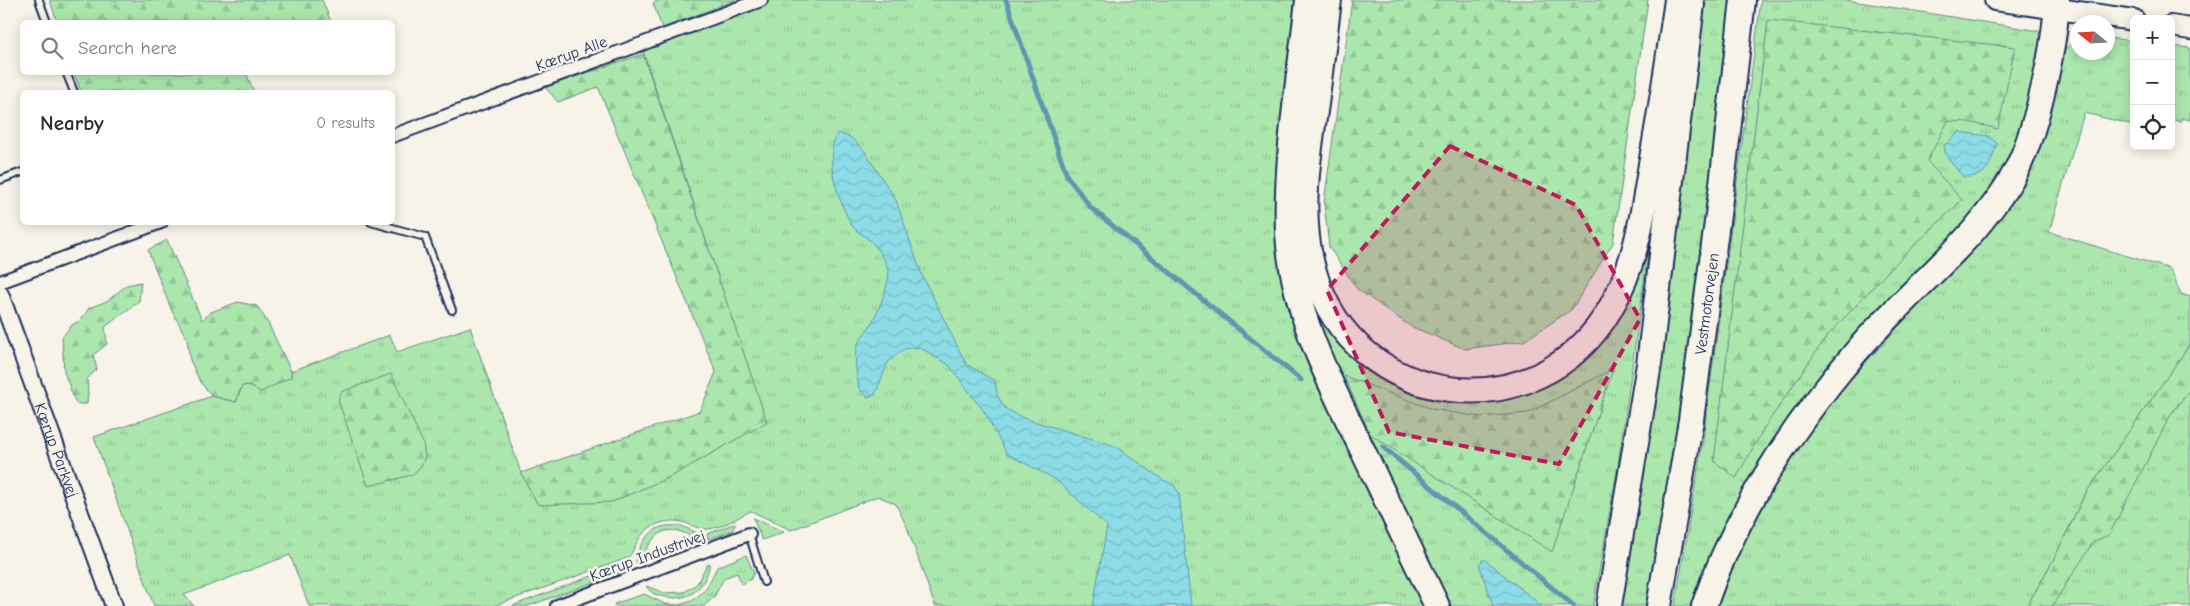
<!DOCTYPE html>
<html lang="en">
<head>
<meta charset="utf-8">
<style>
  body { margin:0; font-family:"Comic Neue",sans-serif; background:#f7f7f7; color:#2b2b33 }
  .controls { position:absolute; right:15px; top:15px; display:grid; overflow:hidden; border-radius:8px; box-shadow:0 2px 12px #0003 }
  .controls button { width:45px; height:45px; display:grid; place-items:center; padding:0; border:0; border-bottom:1px solid #e1e1e2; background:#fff; color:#2b2b33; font:25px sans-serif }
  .compass { position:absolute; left:2070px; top:15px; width:45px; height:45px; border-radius:50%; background:#fff; box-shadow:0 2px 12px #0003; rotate:288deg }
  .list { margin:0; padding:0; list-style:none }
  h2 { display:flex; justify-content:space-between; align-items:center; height:65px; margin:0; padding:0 20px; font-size:21px }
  h2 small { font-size:16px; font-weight:400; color:#7c7c81 }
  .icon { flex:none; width:28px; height:28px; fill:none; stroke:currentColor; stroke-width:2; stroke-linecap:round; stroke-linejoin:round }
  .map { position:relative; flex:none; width:2190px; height:606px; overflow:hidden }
  .search { position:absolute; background:#fff; box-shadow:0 2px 12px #0003; left:20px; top:20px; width:375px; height:55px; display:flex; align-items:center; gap:12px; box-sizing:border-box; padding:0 18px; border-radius:8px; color:#7c7c81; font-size:19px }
  .panel { position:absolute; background:#fff; box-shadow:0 2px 12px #0003; left:20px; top:90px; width:375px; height:135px; border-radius:8px }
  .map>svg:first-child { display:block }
  .grass { fill:url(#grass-tufts); stroke:#638b86 }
  .forest { fill:url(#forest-firs); stroke:#638b86 }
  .water { fill:url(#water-waves); stroke:#5e97b0 }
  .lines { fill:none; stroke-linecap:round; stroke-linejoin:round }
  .stream { stroke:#5e97b0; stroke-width:5 }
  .service-casing { stroke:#1b2f5e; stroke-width:10 }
  .minor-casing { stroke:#1b2f5e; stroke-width:16 }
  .tertiary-casing { stroke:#1b2f5e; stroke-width:20 }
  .primary-casing { stroke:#1b2f5e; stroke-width:24 }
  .motorway-casing { stroke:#1b2f5e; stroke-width:28 }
  .service { stroke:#f7f3e8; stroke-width:6 }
  .minor { stroke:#f7f3e8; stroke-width:12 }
  .tertiary { stroke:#f7f3e8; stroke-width:16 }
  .primary { stroke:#f7f3e8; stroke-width:20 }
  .motorway { stroke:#f7f3e8; stroke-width:24 }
  .marked { fill:#c2185b; fill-opacity:0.2; stroke:#c2185b; stroke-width:4; stroke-dasharray:10 6; stroke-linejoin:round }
  .labels { text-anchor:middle; stroke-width:5; stroke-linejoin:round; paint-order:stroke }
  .street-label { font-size:16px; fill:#1b2f5e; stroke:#f7f3e8 }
</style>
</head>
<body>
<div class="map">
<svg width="2190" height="606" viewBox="0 0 2190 606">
  <defs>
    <pattern id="grass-tufts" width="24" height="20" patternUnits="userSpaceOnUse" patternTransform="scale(1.25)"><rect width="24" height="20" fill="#abe7ad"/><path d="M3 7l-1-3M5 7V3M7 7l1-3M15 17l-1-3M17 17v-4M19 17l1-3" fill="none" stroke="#93c697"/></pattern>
    <pattern id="forest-firs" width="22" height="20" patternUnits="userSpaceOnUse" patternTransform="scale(1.25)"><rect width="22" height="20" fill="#abe7ad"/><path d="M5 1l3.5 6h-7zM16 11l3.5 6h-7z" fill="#93c697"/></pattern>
    <pattern id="water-waves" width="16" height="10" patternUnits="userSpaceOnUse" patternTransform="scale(1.25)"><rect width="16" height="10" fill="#8bdce6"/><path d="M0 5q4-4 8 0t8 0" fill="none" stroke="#77bdc8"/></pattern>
  </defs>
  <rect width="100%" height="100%" fill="#f7f3e8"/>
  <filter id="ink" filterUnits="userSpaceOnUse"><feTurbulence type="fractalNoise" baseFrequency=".02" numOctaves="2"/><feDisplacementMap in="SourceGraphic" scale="10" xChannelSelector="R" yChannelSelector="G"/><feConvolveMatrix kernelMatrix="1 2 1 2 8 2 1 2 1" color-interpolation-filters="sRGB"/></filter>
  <g filter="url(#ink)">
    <!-- grass -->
    <path class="grass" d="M769,0H1295C1284,94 1263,208 1286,300C1297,344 1320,385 1339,425C1368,486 1397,546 1426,606H935L907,527L896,504L878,496L791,530L751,511C738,517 722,528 708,529C698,530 691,524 682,522C666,518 645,526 638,541C634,547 633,552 628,558L493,606H309L290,555L184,595L194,606H154L94,437L212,396L236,402L242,386L291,377V371L390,335L397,352L470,327L521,473L766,421L642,48Z
      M1703,0H1733L1707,228L1679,430L1650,606H1621L1665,325Z
      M1761,0H1846L2039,31L2040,41L2028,115L2008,164L1989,197L1842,358L1696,606H1675L1703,439Z
      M2077,38L2078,52H2108V38L2134,41V125L2084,113L2049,232L2170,269L2181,294L2190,297V342L2180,360L2084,496L2056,555L2027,606H1716L1743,542L1772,488L1810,429L1850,380L1933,288L1974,250L2013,202L2030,169L2052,96L2058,61L2065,49Z
      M2171,46L2190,48V120L2182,118L2181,122L2171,119Z
      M1301,178L1318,301L1430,393L1576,362L1599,343L1616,319L1657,190L1618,466L1593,606H1446L1362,435L1303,283Z
      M2190,390V606H2052L2171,414Z
      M753,518L784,532L762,540Z
      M736,523L732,531L708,539L707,534Z
      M682,526L697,533L701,539C693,539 687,533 678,531C653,526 650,549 636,563C636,548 648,532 661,527C667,525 675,526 682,526Z
      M746,555L754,573L751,579L742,584L737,573L724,578L714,597L704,606H615L614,604L644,594L665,604L679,605L692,601L706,589L717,567Z
      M629,562L631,566L614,575L528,606H512Z
      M710,563C706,586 691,602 666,597C658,596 651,594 646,586L665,593L684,592L697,584L706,566Z"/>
    <!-- forest -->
    <path class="forest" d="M50,0H322L331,22H57Z
      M660,0H736L662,28L653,3Z
      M1352,0H1648L1613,243L1572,309L1524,341L1465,349L1410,326L1357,289L1329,247L1324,203Z
      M1768,20L2015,47L1998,129L1969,122L1948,121L1927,161L1962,200L1892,267L1827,336L1764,428L1736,478L1714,461Z
      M643,54L767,422L672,476L612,502L538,505L521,473L700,411L716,372L598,87L558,102L545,87Z
      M74,73H246L254,92H81Z
      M167,240L202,320L211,312L238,302L257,306L268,323L291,371V377L261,392L247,385L242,386L236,402L212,396L200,382L190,360L187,339L171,309L148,250Z
      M141,282L139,301L105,327L107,344L93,355L97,369L87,379L88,393L87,404H76L64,372L62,337L72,325L81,320L89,308L107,301L127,285Z
      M2190,344V390L2171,414L2109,535L2094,541L2052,606H2027L2056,555L2084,496Z
      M1613,369L1552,552L1370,434L1344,376L1432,409L1480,417L1528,413Z
      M391,374L423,443L425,457L421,466L412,475L368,486L338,400L341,392Z"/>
    <!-- water -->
    <path class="water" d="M1959,132L1988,136L1997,143C1990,164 1989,178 1963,177L1946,156L1944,146Z
      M838,133L850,137L864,150L896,200L921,273L966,364L995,381L997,395L1005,408L1023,418L1116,446L1163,480L1174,485L1179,493L1191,606H1093L1107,526L1055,479L1007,454L985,413L949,365L919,347L904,349L888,362L875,395L868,397L859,389C857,376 853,359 857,347C859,338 869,329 873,321C878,311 891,281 888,270C885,259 877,246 868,239C863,235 856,231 853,227C839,204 822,156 838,133Z
      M1484,559L1542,606H1493L1479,564Z"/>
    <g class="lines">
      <!-- stream -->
      <path class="stream" d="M1006,0L1067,176L1091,208L1301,380
        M1383,447L1574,606"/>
      <!-- service casing -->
      <g class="service-casing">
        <path id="service" d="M39,0L47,22
          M66,72L74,92
          M0,180L22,172
          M371,222L425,237L452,310
          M749,534L764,582"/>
      </g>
      <!-- minor casing -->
      <g class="minor-casing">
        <path id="minor" d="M392,136L761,0
          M0,282L161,222
          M557,606L749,534"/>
      </g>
      <!-- tertiary casing -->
      <g class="tertiary-casing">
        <g id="tertiary">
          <path id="s1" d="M0,294L114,606"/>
        </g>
      </g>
      <!-- primary casing -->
      <g class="primary-casing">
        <path id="primary" d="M1995,0L2134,20
          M2171,26L2190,29"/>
      </g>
      <!-- motorway casing -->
      <g class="motorway-casing">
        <g id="motorway">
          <path d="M1308,0C1300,75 1285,158 1288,233C1292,310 1329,381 1362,449C1387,502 1412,554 1437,606"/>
          <path d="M1329,0C1325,32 1321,65 1317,97C1309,154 1297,215 1314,272C1354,410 1538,434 1610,309C1636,265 1643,214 1651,164C1661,110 1669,55 1677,0"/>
          <path d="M1609,606L1649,364L1692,4"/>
          <path id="s2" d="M1659,606L1691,420L1722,184L1743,0"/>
          <path d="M1704,606C1736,512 1792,427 1856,352C1892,309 1937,272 1974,230C1989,212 2009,186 2019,165C2038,123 2055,46 2057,0"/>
        </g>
      </g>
      <!-- service -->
      <use href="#service" class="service"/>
      <!-- minor -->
      <use href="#minor" class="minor"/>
      <!-- tertiary -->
      <use href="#tertiary" class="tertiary"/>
      <!-- primary -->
      <use href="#primary" class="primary"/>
      <!-- motorway -->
      <use href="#motorway" class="motorway"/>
    </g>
  </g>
  <!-- marked area -->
  <path class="marked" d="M1450,146L1576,205L1640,319L1559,464L1389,432L1327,290Z"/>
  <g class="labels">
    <!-- street labels -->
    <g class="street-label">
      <text transform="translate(571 53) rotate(-20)" y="6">Kærup Alle</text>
      <text dy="6" stroke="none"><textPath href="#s2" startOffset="306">Vestmotorvejen</textPath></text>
      <text dy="6" stroke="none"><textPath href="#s1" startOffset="166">Kærup Parkvej</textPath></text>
      <text transform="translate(647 555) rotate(-20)" y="6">Kærup Industrivej</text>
    </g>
  </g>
</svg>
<div class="controls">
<button>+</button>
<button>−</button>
<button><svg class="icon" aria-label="locate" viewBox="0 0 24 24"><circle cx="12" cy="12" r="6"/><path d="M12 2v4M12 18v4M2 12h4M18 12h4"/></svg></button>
</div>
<svg class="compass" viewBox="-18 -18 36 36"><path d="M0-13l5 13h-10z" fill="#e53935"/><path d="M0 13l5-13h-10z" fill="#7c7c81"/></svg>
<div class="search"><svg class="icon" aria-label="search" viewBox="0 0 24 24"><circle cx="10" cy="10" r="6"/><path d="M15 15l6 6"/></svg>Search here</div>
<section class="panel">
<h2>Nearby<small>0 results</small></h2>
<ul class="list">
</ul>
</section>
</div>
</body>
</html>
